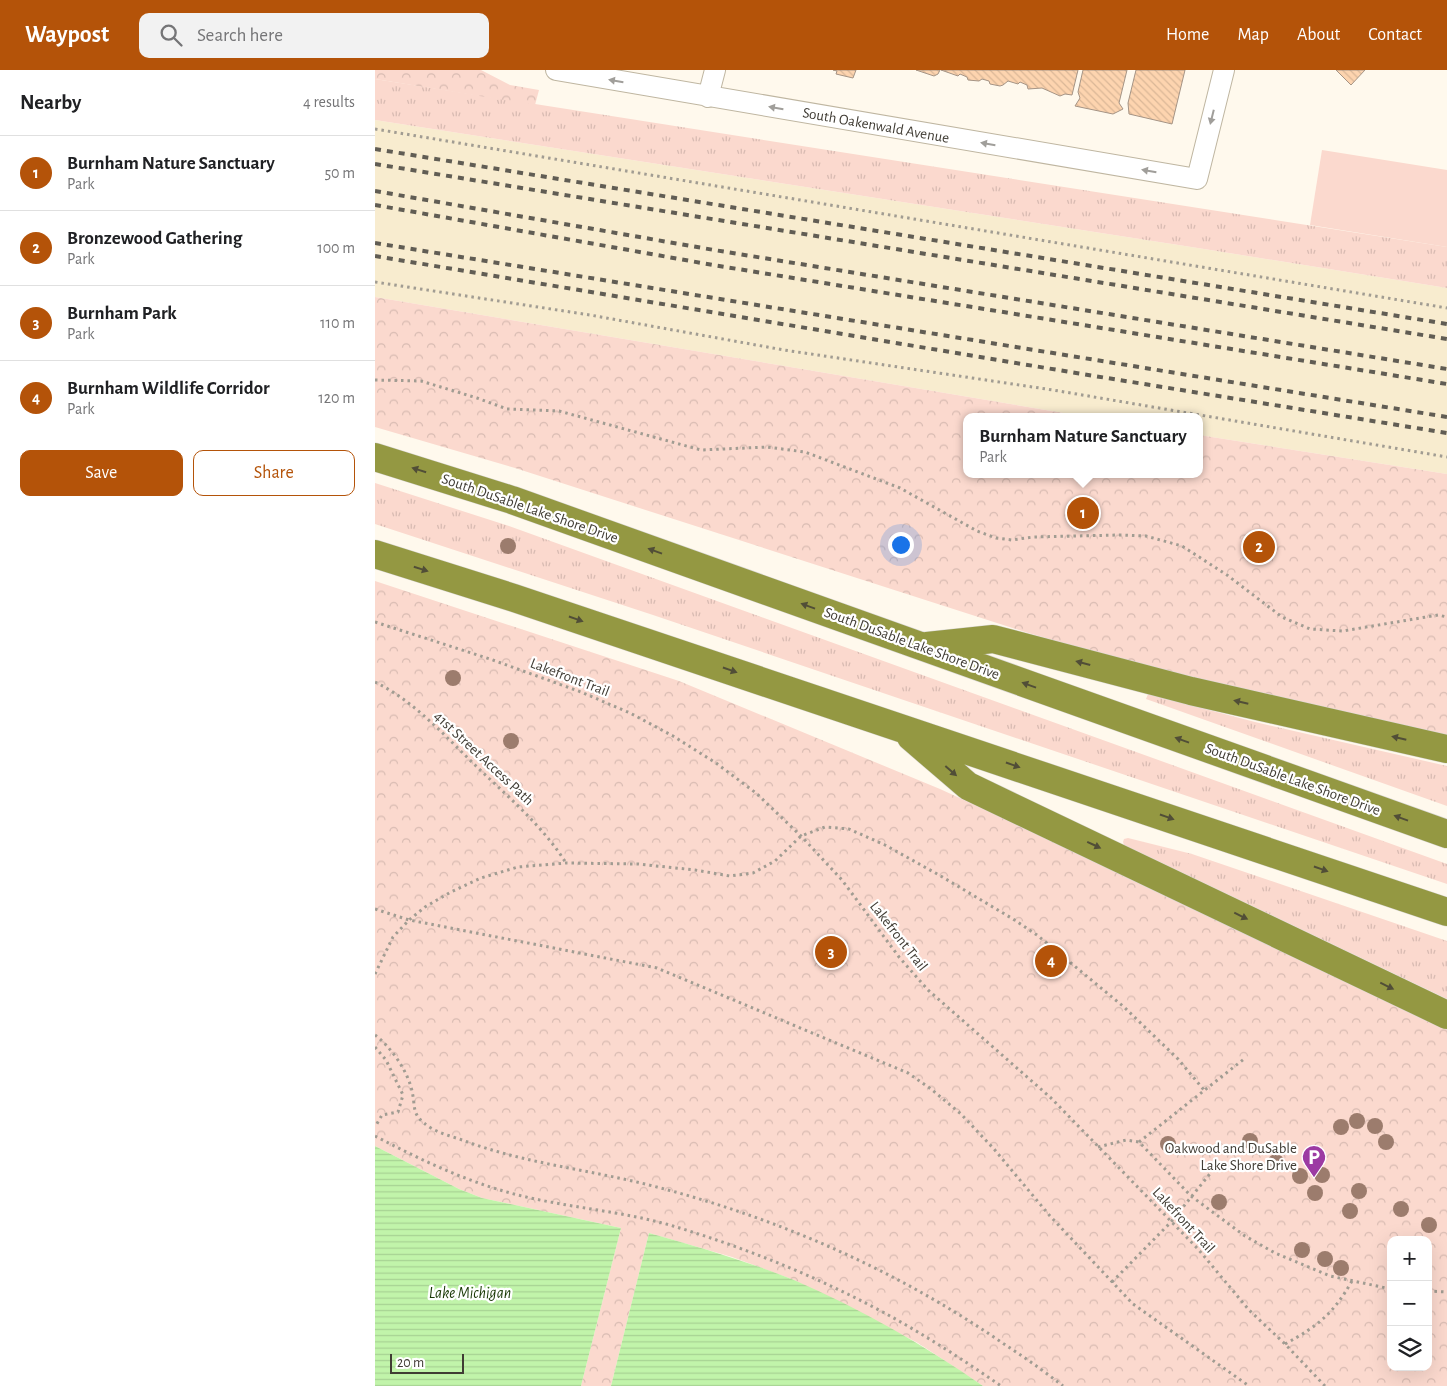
<!DOCTYPE html>
<html lang="en">
<head>
<meta charset="utf-8">
<style>
  body { margin:0; font-family:"Alegreya Sans",sans-serif; background:#f2f2f2; color:#202124 }
  .controls { position:absolute; right:15px; bottom:15px; display:grid; overflow:hidden; border-radius:10px; box-shadow:0 5px 20px #0002 }
  .controls button { width:45px; height:45px; display:grid; place-items:center; padding:0; border:0; border-bottom:1px solid #e0e0e0; background:#fff; color:#202124; font:25px sans-serif }
  .scale { position:absolute; left:15px; bottom:12px; width:74px; box-sizing:border-box; padding-left:5px; border:2px solid #403c34; border-top:0; font-size:14px; line-height:18px; white-space:nowrap; color:#403c34; -webkit-text-stroke:4px #fff; paint-order:stroke }
  .you { position:absolute; left:525px; top:474px; width:18px; height:18px; margin:-12px; border:4px solid #fff; border-radius:50%; background:#1a73e8; box-shadow:0 0 0 8px #1a73e833 }
  .badge { display:grid; place-items:center; width:32px; height:32px; border-radius:50%; background:#b45309; color:#fff; font-size:16px; font-weight:700 }
  .pin { position:absolute; translate:-50% -50%; border:2px solid #fff; box-shadow:0 1px 5px #0006 }
  .popup { position:absolute; left:588px; top:343px; width:240px; height:65px; box-sizing:border-box; display:grid; place-content:center; border-radius:10px; background:#fff; filter:drop-shadow(0 1px 4px #0005); font-size:16px; white-space:nowrap; color:#757577 }
  .popup b { font-size:19px; color:#202124 }
  .popup::after { content:''; position:absolute; left:50%; top:100%; margin-left:-10px; border:10px solid transparent; border-top-color:#fff }
  .list { margin:0; padding:0; list-style:none }
  h2 { display:flex; justify-content:space-between; align-items:center; height:65px; margin:0; padding:0 20px; font-size:21px }
  h2 small { font-size:16px; font-weight:400; color:#757577 }
  .list li { display:grid; grid-template-columns:32px 1fr auto; gap:15px; align-items:center; box-sizing:border-box; height:75px; padding:0 20px; border-top:1px solid #e0e0e0 }
  .list b { display:block; font-size:19px; white-space:nowrap }
  .list p { margin:0; font-size:16px; white-space:nowrap; color:#757577 }
  .list em { font-size:16px; font-style:normal; color:#757577 }
  .actions { display:flex; gap:10px; padding:15px 20px }
  .actions a { flex:1; padding:11px 0; border:1px solid #b45309; border-radius:10px; text-align:center; font-size:18px; color:#b45309 }
  .actions .main { background:#b45309; color:#fff }
  .icon { flex:none; width:28px; height:28px; fill:none; stroke:currentColor; stroke-width:2; stroke-linecap:round; stroke-linejoin:round }
  .map { position:relative; flex:none; width:1072px; height:1316px; overflow:hidden }
  header { display:flex; align-items:center; gap:30px; box-sizing:border-box; height:70px; padding:0 25px; background:#b45309; color:#fff }
  header strong { font-size:24px }
  nav { display:flex; gap:28px; margin-inline-start:auto; font-size:18px }
  .search { width:350px; height:45px; background:#f2f2f2; display:flex; align-items:center; gap:12px; box-sizing:border-box; padding:0 18px; border-radius:10px; color:#757577; font-size:19px }
  main { display:flex }
  aside { flex:1; background:#fff }
  .map>svg:first-child { display:block }
  .built { fill:#f8eccf }
  .grass { fill:url(#grass-tufts) }
  .park { fill:url(#park-crowns); fill-rule:evenodd }
  .pitch { fill:#fbd9ce }
  .water { fill:url(#water-rules) }
  .building { fill:url(#building-back-hatch); stroke:#a59485 }
  .lines { fill:none; stroke-linecap:round; stroke-linejoin:round }
  .street-casing { stroke:#bfb6a1; stroke-width:22 }
  .highway-casing { stroke:#d9d8d6; stroke-width:29 }
  .path { stroke:#a19c92; stroke-width:3; stroke-dasharray:2.5 4; stroke-linecap:butt }
  .street { stroke:#fff; stroke-width:20 }
  .highway { stroke:#949842; stroke-width:28 }
  .rail { stroke:#615d54; stroke-width:4; stroke-dasharray:6 6; stroke-linecap:butt }
  .tree { fill:#9c7c6d }
  .oneway { fill:#a09e9a }
  .oneway2 { fill:#514e37 }
  .labels { text-anchor:middle; stroke-width:4.5; stroke-linejoin:round; paint-order:stroke }
  .street-label { font-size:15px; fill:#403c34; stroke:#fff }
  .poi-label { font-size:15px; fill:#403c34; stroke:#fff; text-anchor:end }
  .water-label { font-size:16px; font-style:italic; fill:#193805; stroke:#fff }
</style>
</head>
<body>
<header>
<strong>Waypost</strong>
<div class="search"><svg class="icon" aria-label="search" viewBox="0 0 24 24"><circle cx="10" cy="10" r="6"/><path d="M15 15l6 6"/></svg>Search here</div>
<nav><a>Home</a><a>Map</a><a>About</a><a>Contact</a></nav>
</header>
<main>
<aside>
<h2>Nearby<small>4 results</small></h2>
<ul class="list">
<li><span class="badge">1</span><div><b>Burnham Nature Sanctuary</b><p>Park</p></div><em>50 m</em></li>
<li><span class="badge">2</span><div><b>Bronzewood Gathering</b><p>Park</p></div><em>100 m</em></li>
<li><span class="badge">3</span><div><b>Burnham Park</b><p>Park</p></div><em>110 m</em></li>
<li><span class="badge">4</span><div><b>Burnham Wildlife Corridor</b><p>Park</p></div><em>120 m</em></li>
</ul>
<div class="actions"><a class="main">Save</a><a>Share</a></div>
</aside>
<div class="map">
<svg width="1072" height="1316" viewBox="0 0 1072 1316">
  <defs>
    <pattern id="grass-tufts" width="24" height="20" patternUnits="userSpaceOnUse" patternTransform="scale(1.25)"><rect width="24" height="20" fill="#fbd9ce"/><path d="M3 7l-1-3M5 7V3M7 7l1-3M15 17l-1-3M17 17v-4M19 17l1-3" fill="none" stroke="#d8bbb2"/></pattern>
    <pattern id="park-crowns" width="20" height="18" patternUnits="userSpaceOnUse" patternTransform="scale(1.25)"><rect width="20" height="18" fill="#fbd9ce"/><path d="M2 6a3 3 0 1 1 6 0M12 15a3 3 0 1 1 6 0" fill="none" stroke="#d8bbb2"/></pattern>
    <pattern id="water-rules" width="6" height="5" patternUnits="userSpaceOnUse" patternTransform="scale(1.25)"><rect width="6" height="5" fill="#c1f4aa"/><path d="M0 2.5h6" fill="none" stroke="#a7d293"/></pattern>
    <pattern id="building-back-hatch" width="6" height="6" patternUnits="userSpaceOnUse" patternTransform="scale(1.25)"><rect width="6" height="6" fill="#fdd4af"/><path d="M-1 5l2 2M0 0l6 6M5-1l2 2" fill="none" stroke="#dab797"/></pattern>
  </defs>
  <rect width="100%" height="100%" fill="#fff9ed"/>
  <!-- built -->
  <path class="built" d="M0,50L829,179L1072,218V404L824,365V347H712L0,227Z"/>
  <!-- grass -->
  <path class="grass" d="M0,9L1072,177V218L829,179L0,50Z
    M0,413L134,456L1072,794V814L278,545L0,454Z
    M773,624L880,652L1072,696V736L771,629Z
    M753,768L817,784L1072,871V929L749,775L748,772L749,769Z"/>
  <!-- park -->
  <path class="park" d="M0,0H106L135,15L164,20L160,35L0,9Z
    M0,227L712,347H592V404H824V365L1072,404V670L735,587L650,562L140,398L0,357Z
    M0,511L304,611L565,719L705,783L1072,958V1316H608L543,1273L419,1210L357,1187L274,1163L236,1316H206L246,1158L107,1128L84,1119L0,1076ZM1016,1170H1053V1297H1016Z"/>
  <!-- pitch -->
  <path class="pitch" d="M947,80L1072,100V177L935,155Z"/>
  <!-- water -->
  <path class="water" d="M0,1076L84,1119L107,1128L246,1158L206,1316H0Z
    M274,1163C323,1177 372,1191 419,1210C486,1239 549,1275 608,1316H236Z"/>
  <!-- building -->
  <path class="building" d="M458,0H481L478,8L461,4L462,1Z
    M541,0H565L563,4L559,6Z
    M566,0H703L697,25L690,24L685,26L667,18L653,19L652,15L645,12L643,14L633,11L628,15L625,16L615,14L614,11L607,9L604,11L593,10L592,7L585,4L583,6Z
    M708,0H752L744,33L748,39L738,44L700,36L705,28L703,22Z
    M761,0H810L797,54L754,44L753,33Z
    M961,0H990L976,15Z"/>
  <g class="lines">
    <!-- street casing -->
    <g class="street-casing">
      <path id="street" d="M181,0L822,109L849,0
        M333,27L340,0"/>
    </g>
    <!-- highway casing -->
    <g class="highway-casing">
      <path id="highway" d="M0,387L137,430L1072,764
        M0,484L139,528L1072,842
        M552,576L618,569L816,621L1072,679
        M536,667L593,716L1072,945"/>
    </g>
    <!-- path -->
    <path class="path" d="M0,59L1072,238
      M0,212L215,245L409,280L678,320L1072,387
      M0,310L46,311L102,328L132,339L184,341L326,380L392,377L430,382L525,418L602,461L621,468L637,470L658,467L745,465L771,466L807,476L852,505L907,547L935,559L968,561L1063,545L1072,547
      M0,552L115,589L206,622L255,643L298,666L341,693L381,723L426,766L467,810L524,887L553,920L676,1028L823,1179L874,1240L910,1274L950,1316
      M0,612C39,631 69,665 100,695C132,726 167,755 191,793
      M0,839L34,850L282,898L533,1003L556,1019L586,1044L619,1079L675,1146L758,1234L874,1316
      M0,904L18,867L34,850L50,837L76,822L106,808L143,797L191,793L263,794L320,800L355,806L378,803L400,791L426,766L450,757L474,759L510,775L564,805L638,849L662,865L749,937L803,989L829,1020
      M0,965C15,976 31,999 36,1017C42,1038 34,1044 56,1058C66,1064 79,1067 90,1071C146,1092 207,1099 266,1113C396,1145 519,1198 629,1274C649,1287 669,1301 688,1316
      M0,977L11,990L28,1025L23,1042L7,1045L0,1057
      M0,1066C46,1090 92,1112 143,1125C194,1138 248,1141 298,1156C375,1179 455,1212 524,1251C559,1271 593,1293 626,1316
      M764,1072L869,989
      M723,1077L751,1070L764,1072L816,1126L870,1166L900,1183L955,1206L1016,1219
      M737,1212L796,1152L842,1095
      M1053,1221L1072,1222
      M910,1274C943,1256 958,1244 977,1211"/>
    <!-- street -->
    <use href="#street" class="street"/>
    <!-- highway -->
    <use href="#highway" class="highway"/>
    <!-- rail -->
    <path class="rail" d="M0,79L1072,254
      M0,94L1072,269
      M0,121L339,180L1072,299
      M0,135L338,195L1072,314
      M0,173L1072,347
      M0,186L701,303L1072,363"/>
  </g>
  <!-- trees -->
  <g class="tree">
    <circle cx="133" cy="476" r="8"/>
    <circle cx="78" cy="608" r="8"/>
    <circle cx="136" cy="671" r="8"/>
    <circle cx="982" cy="1051" r="8"/>
    <circle cx="1000" cy="1056" r="8"/>
    <circle cx="966" cy="1057" r="8"/>
    <circle cx="875" cy="1071" r="8"/>
    <circle cx="1011" cy="1072" r="8"/>
    <circle cx="793" cy="1074" r="8"/>
    <circle cx="901" cy="1092" r="8"/>
    <circle cx="947" cy="1105" r="8"/>
    <circle cx="925" cy="1106" r="8"/>
    <circle cx="984" cy="1121" r="8"/>
    <circle cx="940" cy="1123" r="8"/>
    <circle cx="844" cy="1132" r="8"/>
    <circle cx="1026" cy="1139" r="8"/>
    <circle cx="975" cy="1141" r="8"/>
    <circle cx="1054" cy="1155" r="8"/>
    <circle cx="927" cy="1180" r="8"/>
    <circle cx="950" cy="1189" r="8"/>
    <circle cx="966" cy="1198" r="8"/>
  </g>
  <!-- one-way arrows -->
  <defs><path id="oneway-solid" d="M-6-.8H1V-3.2L6.5 0L1 3.2V.8H-6Z" transform="scale(1.25)"/></defs>
  <g class="oneway">
    <use href="#oneway-solid" transform="translate(241 11) rotate(-170)"/>
    <use href="#oneway-solid" transform="translate(401 38) rotate(-170)"/>
    <use href="#oneway-solid" transform="translate(837 47) rotate(104)"/>
    <use href="#oneway-solid" transform="translate(613 74) rotate(-170)"/>
    <use href="#oneway-solid" transform="translate(774 101) rotate(-170)"/>
  </g>
  <g class="oneway2">
    <use href="#oneway-solid" transform="translate(44 400) rotate(-162)"/>
    <use href="#oneway-solid" transform="translate(280 481) rotate(-160)"/>
    <use href="#oneway-solid" transform="translate(46 499) rotate(17)"/>
    <use href="#oneway-solid" transform="translate(433 536) rotate(-160)"/>
    <use href="#oneway-solid" transform="translate(201 549) rotate(19)"/>
    <use href="#oneway-solid" transform="translate(708 593) rotate(-165)"/>
    <use href="#oneway-solid" transform="translate(355 600) rotate(19)"/>
    <use href="#oneway-solid" transform="translate(654 615) rotate(-160)"/>
    <use href="#oneway-solid" transform="translate(866 632) rotate(-167)"/>
    <use href="#oneway-solid" transform="translate(1024 668) rotate(-167)"/>
    <use href="#oneway-solid" transform="translate(807 670) rotate(-160)"/>
    <use href="#oneway-solid" transform="translate(638 695) rotate(19)"/>
    <use href="#oneway-solid" transform="translate(576 701) rotate(41)"/>
    <use href="#oneway-solid" transform="translate(792 747) rotate(19)"/>
    <use href="#oneway-solid" transform="translate(1026 748) rotate(-160)"/>
    <use href="#oneway-solid" transform="translate(719 775) rotate(25)"/>
    <use href="#oneway-solid" transform="translate(946 799) rotate(19)"/>
    <use href="#oneway-solid" transform="translate(866 846) rotate(26)"/>
    <use href="#oneway-solid" transform="translate(1012 916) rotate(26)"/>
  </g>
  <!-- icons -->
  <defs>
    <g id="parking-pin" transform="scale(1.25)"><path d="M0 17L-7.5 6A9.5 9.5 0 1 1 7.5 6Z" fill="#9c3ba3" stroke="#fff"/><path d="M-3.5-5.5H1a3.5 3.5 0 0 1 0 7H-1V5.5H-3.5ZM-1-3.4V-.6H.8a1.4 1.4 0 0 0 0-2.8Z" fill="#fff"/></g>
  </defs>
  <g fill-rule="evenodd">
    <use href="#parking-pin" x="939" y="1087"/>
  </g>
  <g class="labels">
    <!-- street labels -->
    <g class="street-label">
      <text transform="translate(501 55) rotate(10)" y="5">South Oakenwald Avenue</text>
      <text transform="translate(155 438) rotate(19)" y="5">South DuSable Lake Shore Drive</text>
      <text transform="translate(537 573) rotate(20)" y="5">South DuSable Lake Shore Drive</text>
      <text transform="translate(195 607) rotate(21)" y="5">Lakefront Trail</text>
      <text transform="translate(109 688) rotate(43)" y="5">41st Street Access Path</text>
      <text transform="translate(918 709) rotate(20)" y="5">South DuSable Lake Shore Drive</text>
      <text transform="translate(524 866) rotate(52)" y="5">Lakefront Trail</text>
      <text transform="translate(809 1150) rotate(47)" y="5">Lakefront Trail</text>
    </g>
    <!-- poi labels -->
    <g class="poi-label">
      <text x="922" y="1083">Oakwood and DuSable<tspan x="922" dy="17">Lake Shore Drive</tspan></text>
    </g>
    <!-- water labels -->
    <g class="water-label">
      <text x="95" y="1228">Lake Michigan</text>
    </g>
  </g>
</svg>
<div class="controls">
<button>+</button>
<button>−</button>
<button><svg class="icon" aria-label="layers" viewBox="0 0 24 24"><path d="M12 4l9 5-9 5-9-5zM3 14l9 5 9-5"/></svg></button>
</div>
<div class="scale">20 m</div>
<div class="you"></div>
<div class="pin badge" style="left:708px;top:443px">1</div>
<div class="popup"><b>Burnham Nature Sanctuary</b>Park</div>
<div class="pin badge" style="left:884px;top:477px">2</div>
<div class="pin badge" style="left:456px;top:882px">3</div>
<div class="pin badge" style="left:676px;top:891px">4</div>
</div>
</main>
</body>
</html>
